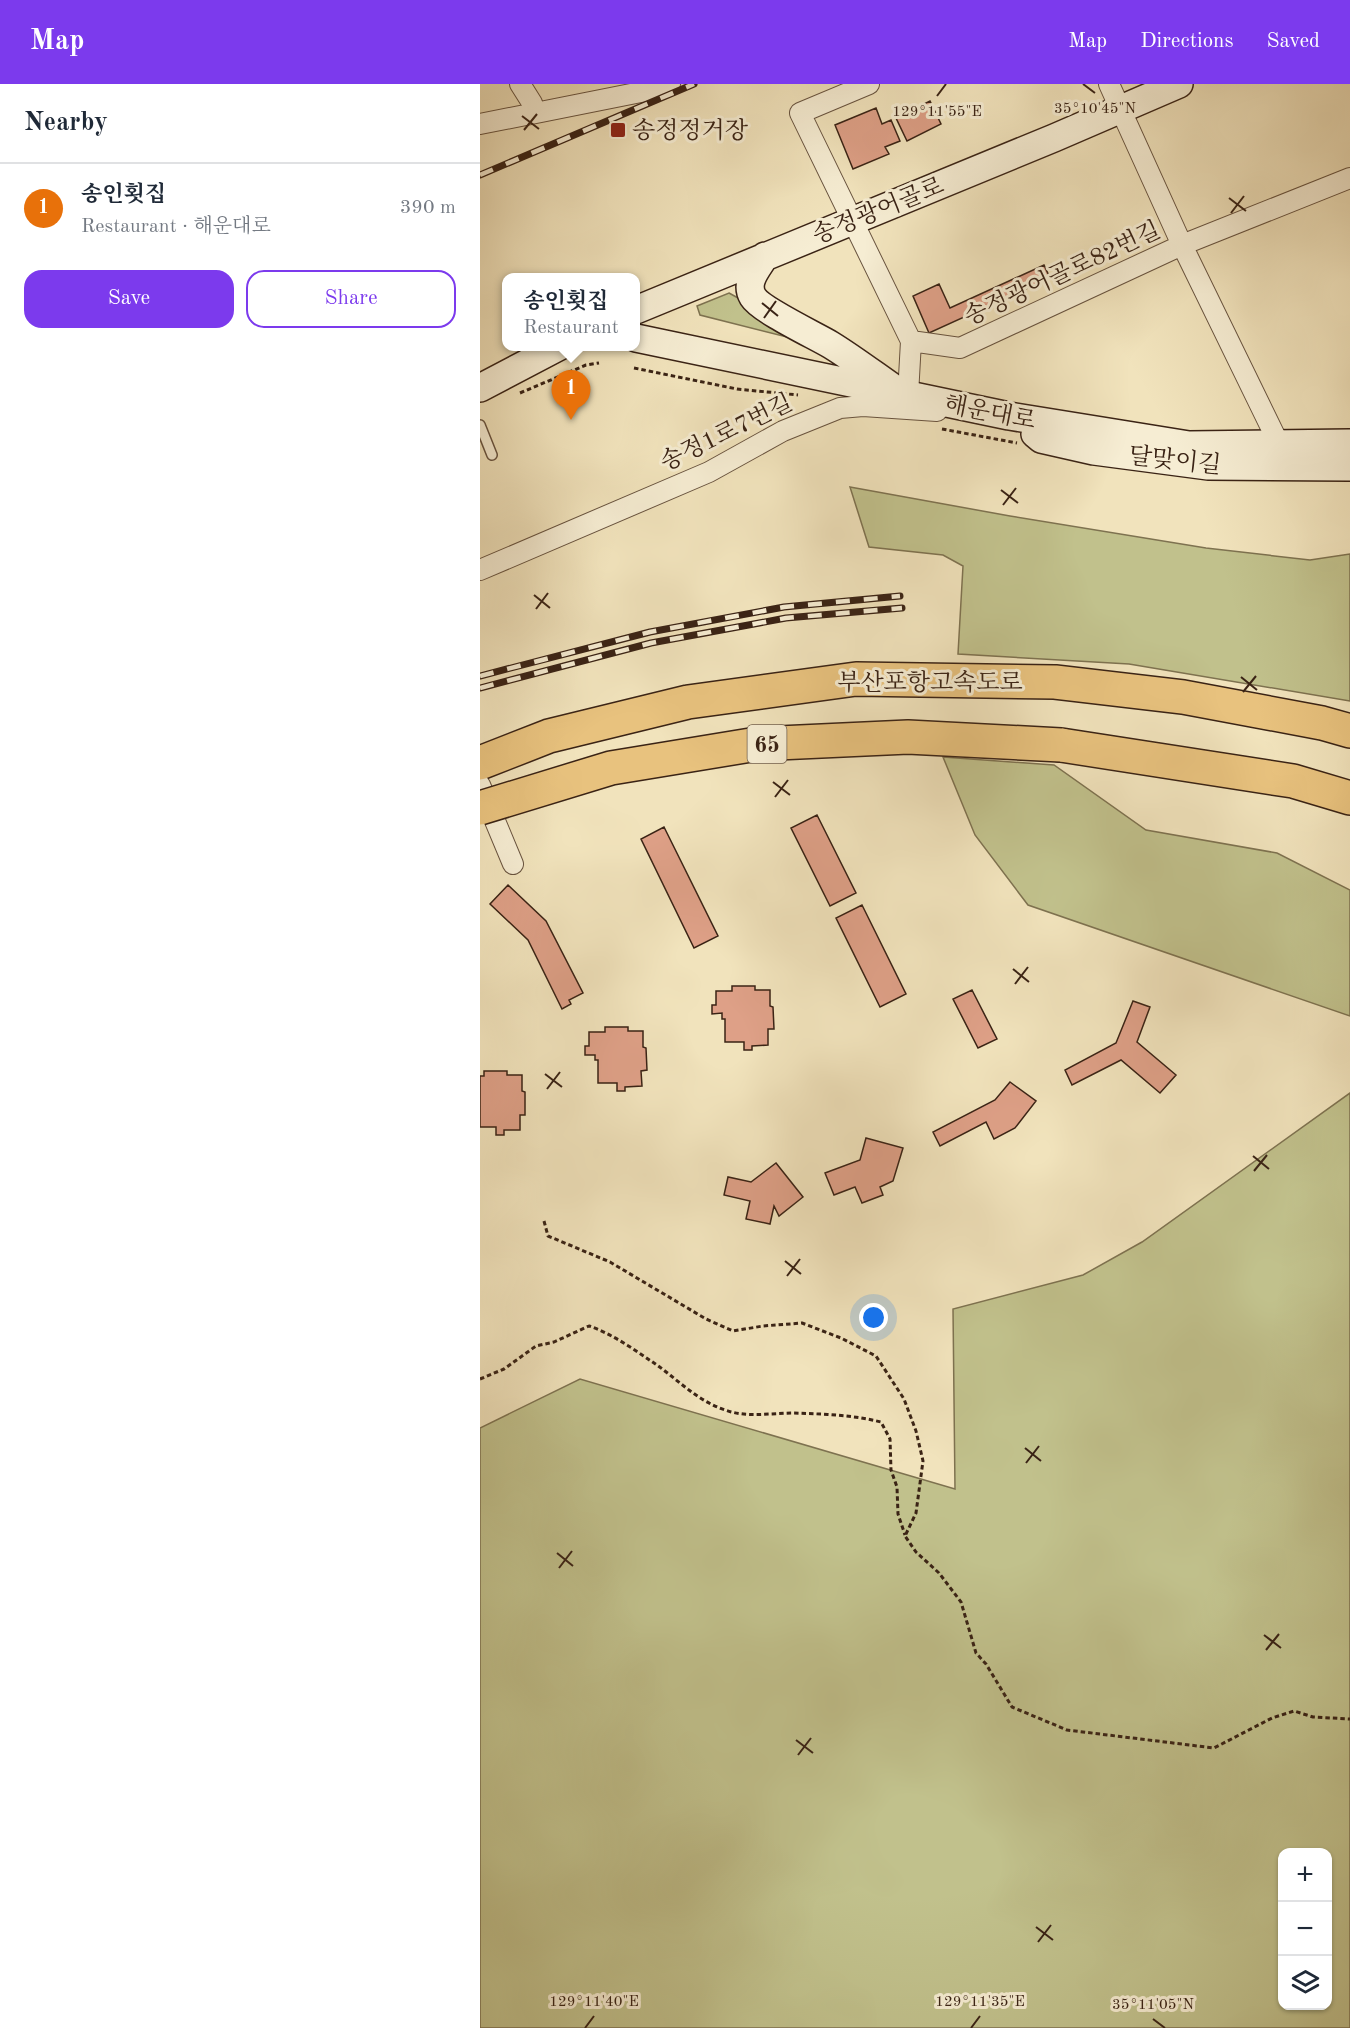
<!DOCTYPE html>
<html lang="en">
<head>
<meta charset="utf-8">
<style>
  body { margin:0; font-family:"Old Standard TT","Noto Serif KR",serif; background:#f6f6f7; color:#1f2937 }
  .controls { position:absolute; right:18px; bottom:18px; display:grid; overflow:hidden; border-radius:12px; box-shadow:0 2px 4px #0004 }
  .controls button { width:54px; height:54px; display:grid; place-items:center; padding:0; border:0; border-bottom:2px solid #e0e1e3; background:#fff; color:#1f2937; font:30px sans-serif }
  .you { position:absolute; left:394px; top:1234px; width:21px; height:21px; margin:-15px; border:4px solid #fff; border-radius:50%; background:#1a73e8; box-shadow:0 0 0 9px #1a73e833 }
  .badge { display:grid; place-items:center; width:39px; height:39px; border-radius:50%; background:#7c3aed; color:#fff; font-size:20px; font-weight:700 }
  .pin { position:absolute; translate:-50% -50px; filter:drop-shadow(0 2px 3px #0008) }
  .pin::after { content:''; position:absolute; top:32px; width:21px; height:18px; background:inherit; clip-path:polygon(0 0,100% 0,50% 100%) }
  .popup { position:absolute; left:22px; top:189px; width:138px; height:78px; box-sizing:border-box; display:grid; place-content:center; border-radius:12px; background:#fff; filter:drop-shadow(0 2px 4px #0005); font-size:20px; white-space:nowrap; color:#747a83 }
  .popup b { font-size:22px; color:#1f2937 }
  .popup::after { content:''; position:absolute; left:50%; top:100%; margin-left:-12px; border:12px solid transparent; border-top-color:#fff }
  .list { margin:0; padding:0; list-style:none }
  h2 { display:flex; justify-content:space-between; align-items:center; height:78px; margin:0; padding:0 24px; font-size:26px }
  h2 small { font-size:20px; font-weight:400; color:#747a83 }
  .list li { display:grid; grid-template-columns:39px 1fr auto; gap:18px; align-items:center; box-sizing:border-box; height:90px; padding:0 24px; border-top:2px solid #e0e1e3 }
  .list b { display:block; font-size:22px; white-space:nowrap }
  .list p { margin:0; font-size:20px; white-space:nowrap; color:#747a83 }
  .list em { font-size:20px; font-style:normal; color:#747a83 }
  .actions { display:flex; gap:12px; padding:18px 24px }
  .actions a { flex:1; padding:14px 0; border:2px solid #7c3aed; border-radius:18px; text-align:center; font-size:21px; color:#7c3aed }
  .actions .main { background:#7c3aed; color:#fff }
  .icon { flex:none; width:33px; height:33px; fill:none; stroke:currentColor; stroke-width:2; stroke-linecap:round; stroke-linejoin:round }
  .map { position:relative; flex:none; width:870px; height:1944px; overflow:hidden }
  header { display:flex; align-items:center; gap:36px; box-sizing:border-box; height:84px; padding:0 30px; background:#7c3aed; color:#fff }
  header strong { font-size:28px }
  nav { display:flex; gap:33px; margin-inline-start:auto; font-size:21px }
  main { display:flex }
  aside { flex:1; background:#fff }
  .map>svg:first-child { display:block }
  .green { fill:#c1c18c; stroke:#7e7250; stroke-width:1.5; fill-rule:evenodd }
  .building { fill:#dea087; stroke:#3a2315; stroke-width:1.5 }
  .lines { fill:none; stroke-linecap:round; stroke-linejoin:round }
  .lane-casing { stroke:#68533f; stroke-width:12 }
  .street-casing { stroke:#68533f; stroke-width:22 }
  .secondary-casing { stroke:#3a2315; stroke-width:30 }
  .highway-casing { stroke:#3a2315; stroke-width:36 }
  .path { stroke:#3a2315; stroke-width:3; stroke-dasharray:4.5 3; stroke-linecap:butt }
  .lane { stroke:#f6edd3; stroke-width:9 }
  .street { stroke:#f6edd3; stroke-width:20 }
  .secondary { stroke:#f6edd3; stroke-width:27 }
  .highway { stroke:#e8c27e; stroke-width:33 }
  .rail-casing { stroke:#3a2315; stroke-width:7 }
  .rail { stroke:#f6edd3; stroke-width:4.5; stroke-dasharray:14; stroke-linecap:butt }
  .highway-bridge-casing { stroke:#3a2315; stroke-width:36; stroke-linecap:butt }
  .highway-bridge { stroke:#e8c27e; stroke-width:33 }
  .ticks { fill:none; stroke:#3a2315; stroke-width:2 }
  .poi-dot { fill:#8f2418; stroke:#f6edd3; stroke-width:2 }
  .labels { text-anchor:middle; stroke-width:6; stroke-linejoin:round; paint-order:stroke }
  .shield { fill:#f6edd3; stroke:#72604e; stroke-width:1.5 }
  .shield-label { font-size:22px; font-weight:bold; fill:#3a2315 }
  .poi-label { font-size:24px; fill:#3a2315; stroke:#f6edd3; text-anchor:start }
  .street-label { font-size:24px; fill:#3a2315; stroke:#f6edd3 }
  .ticks-label { font-size:15px; text-anchor:middle; fill:#3a2315; stroke:#f6edd3; stroke-width:6; stroke-linejoin:round; paint-order:stroke }
</style>
</head>
<body>
<header>
<strong>Map</strong>
<nav><a>Map</a><a>Directions</a><a>Saved</a></nav>
</header>
<main>
<aside>
<h2>Nearby<small></small></h2>
<ul class="list">
<li><span class="badge" style="background:#e8710a">1</span><div><b>송인횟집</b><p>Restaurant · 해운대로</p></div><em>390 m</em></li>
</ul>
<div class="actions"><a class="main">Save</a><a>Share</a></div>
</aside>
<div class="map">
<svg width="870" height="1944" viewBox="0 0 870 1944">
  <rect width="100%" height="100%" fill="#f1e3bc"/>
  <filter id="stains"><feTurbulence type="fractalNoise" baseFrequency=".00333" numOctaves="4"/><feColorMatrix values="0 0 0 0 .2 0 0 0 0 .09 0 0 0 0 .02 0 0 0 .5 -.17"/></filter>
  <radialGradient id="worn" r=".72"><stop offset=".6" stop-color="#630" stop-opacity="0"/><stop offset="1" stop-color="#630" stop-opacity=".3"/></radialGradient>
  <!-- green -->
  <path class="green" d="M249,209L269,220L323,257L220,231L217,222Z
    M370,403L530,432L726,464L830,476L870,470V617L649,580L478,570L483,482L463,471L389,463Z
    M463,673L574,681L666,746L797,769L870,806V932L548,821L495,751Z
    M870,1009V1944H0V1344L100,1295L475,1405L473,1225L603,1191L662,1158ZM848,1768V1922H802V1768Z"/>
  <!-- building -->
  <path class="building" d="M450,17L461,40L427,57L416,34Z
    M396,24L402,40L411,36L420,57L405,63L409,70L373,85L355,41Z
    M564,181L570,194L449,249L433,212L459,200L470,224Z
    M337,731L376,809L350,822L311,744Z
    M184,743L238,852L214,864L161,755Z
    M28,801L66,837L103,909L89,916L91,920L82,925L48,856L10,820Z
    M382,821L426,910L400,923L356,834Z
    M252,902H275V906H290V922L293,923L294,945H288V961L272,962V966H264V958H245V935H242V929L232,930V921H236V907H252Z
    M492,906L517,955L498,964L473,915Z
    M653,917L670,923L657,958L696,991L680,1009L641,976L592,1001L585,986L636,959Z
    M125,943H148V947H163V963L166,964L167,986L161,987L162,1002L145,1003V1007H137V999H118V976H115V971H105V962H109V948H125Z
    M4,987H27V991H42V1007L45,1008V1031H40V1046H24V1051H16V1043H0V992H4Z
    M530,998L556,1017L535,1044L514,1055L506,1038L460,1062L453,1048L515,1016Z
    M386,1054L423,1064L413,1097L400,1103L403,1111L382,1119L375,1103L354,1111L345,1089L380,1076Z
    M296,1079L323,1113L299,1132L294,1122L290,1140L266,1135L270,1117L244,1111L248,1093L271,1098Z"/>
  <g class="lines">
    <!-- lane casing -->
    <g class="lane-casing">
      <path id="lane" d="M0,341L12,371"/>
    </g>
    <!-- street casing -->
    <g class="street-casing">
      <path id="street" d="M40,0L52,19L54,29
        M389,0L320,29L431,257
        M629,0L702,161L799,360
        M0,40L161,8L190,0
        M428,311L431,257L480,264L702,161L870,94
        M0,486L229,388L303,347L360,324L383,322L457,327
        M0,701L33,780"/>
    </g>
    <!-- secondary casing -->
    <g class="secondary-casing">
      <path id="secondary" d="M285,172C278,184 264,198 273,213C281,226 336,252 351,261C372,274 392,289 412,303
        M156,226L574,54L699,0
        M156,254L529,332L709,361L870,359
        M0,304L80,262
        M555,350L561,355L614,367L728,382L870,383"/>
    </g>
    <!-- highway casing -->
    <g class="highway-casing">
      <path id="highway" d="M581,661L813,697L870,714
        M0,679L69,652L208,618L376,595L575,598L703,613L842,639L870,647"/>
    </g>
    <!-- path -->
    <path class="path" d="M154,284L257,305L318,311
      M40,309L106,281L119,279
      M462,345L537,359
      M64,1137L68,1152L130,1178L226,1235L253,1247L283,1242L322,1239L361,1254L396,1272L424,1315L436,1347L443,1377L436,1429L425,1452L436,1468L459,1489L481,1518L496,1569L506,1580L532,1623L587,1646L734,1664L792,1634L814,1627L833,1633L870,1635
      M0,1295L24,1285L56,1262L74,1258L109,1242C133,1250 156,1267 177,1281C199,1297 218,1317 245,1326C267,1334 291,1329 314,1329C343,1330 373,1331 401,1338L410,1355L411,1386L417,1403L418,1430L425,1451"/>
    <!-- lane -->
    <use href="#lane" class="lane"/>
    <!-- street -->
    <use href="#street" class="street"/>
    <!-- secondary -->
    <use href="#secondary" class="secondary"/>
    <!-- highway -->
    <use href="#highway" class="highway"/>
    <!-- rail casing -->
    <g class="rail-casing">
      <path id="rail" d="M0,91L214,0
        M0,592L170,548L304,523L420,512
        M0,604L171,559L306,534L422,524"/>
    </g>
    <!-- rail -->
    <use href="#rail" class="rail"/>
    <!-- highway-bridge casing -->
    <g class="highway-bridge-casing">
      <path id="highway-bridge" d="M0,724L131,684L277,660L428,653L581,661"/>
    </g>
    <!-- highway-bridge -->
    <use href="#highway-bridge" class="highway-bridge"/>
  </g>
  <!-- ticks -->
  <path class="ticks" d="M603,0L615,9M457,12L466,0M42,32L59,45M44,46L57,30M749,114L766,127M751,129L764,112M282,219L298,232M284,234L296,217M521,406L538,419M523,421L536,404M54,511L70,524M56,525L68,509M761,593L777,606M763,608L776,592M293,698L310,711M295,713L308,696M533,885L549,898M535,900L548,883M65,990L82,1003M67,1005L80,988M773,1072L789,1085M774,1087L787,1071M305,1177L321,1190M307,1192L320,1175M545,1364L561,1377M546,1379L559,1362M77,1469L93,1482M79,1484L92,1467M784,1551L801,1564M786,1566L799,1550M316,1656L333,1669M318,1671L331,1654M556,1843L573,1856M558,1858L571,1841M673,1935L685,1944M105,1944L114,1932M491,1944L500,1932"/>
  <!-- markers -->
  <rect class="poi-dot" x="130" y="38" width="16" height="16" rx="3"/>
  <g class="labels">
    <!-- shield labels -->
    <rect class="shield" x="267.5" y="641" width="39" height="38" rx="4.5"/>
    <g class="shield-label">
      <text x="287" y="668">65</text>
    </g>
    <!-- poi labels -->
    <g class="poi-label">
      <text x="152" y="54">송정정거장</text>
    </g>
    <!-- street labels -->
    <g class="street-label">
      <text transform="translate(398 126) rotate(-22)" y="8">송정광어골로</text>
      <text transform="translate(582 189) rotate(-25)" y="8">송정광어골로82번길</text>
      <text transform="translate(510 328) rotate(11)" y="8">해운대로</text>
      <text transform="translate(246 348) rotate(-26)" y="8">송정1로7번길</text>
      <text transform="translate(695 376) rotate(6)" y="8">달맞이길</text>
      <text x="450" y="606">부산포항고속도로</text>
    </g>
  </g>
  <g class="ticks-label">
    <text x="615" y="29">35°10'45"N</text>
    <text x="457" y="32">129°11'55"E</text>
    <text x="114" y="1922">129°11'40"E</text>
    <text x="500" y="1922">129°11'35"E</text>
    <text x="673" y="1925">35°11'05"N</text>
  </g>
  <rect width="100%" height="100%" filter="url(#stains)"/>
  <rect width="100%" height="100%" fill="url(#worn)"/>
</svg>
<div class="controls">
<button>+</button>
<button>−</button>
<button><svg class="icon" aria-label="layers" viewBox="0 0 24 24"><path d="M12 4l9 5-9 5-9-5zM3 14l9 5 9-5"/></svg></button>
</div>
<div class="you"></div>
<div class="pin badge" style="left:91px;top:336px;background:#e8710a">1</div>
<div class="popup"><b>송인횟집</b>Restaurant</div>
</div>
</main>
</body>
</html>
